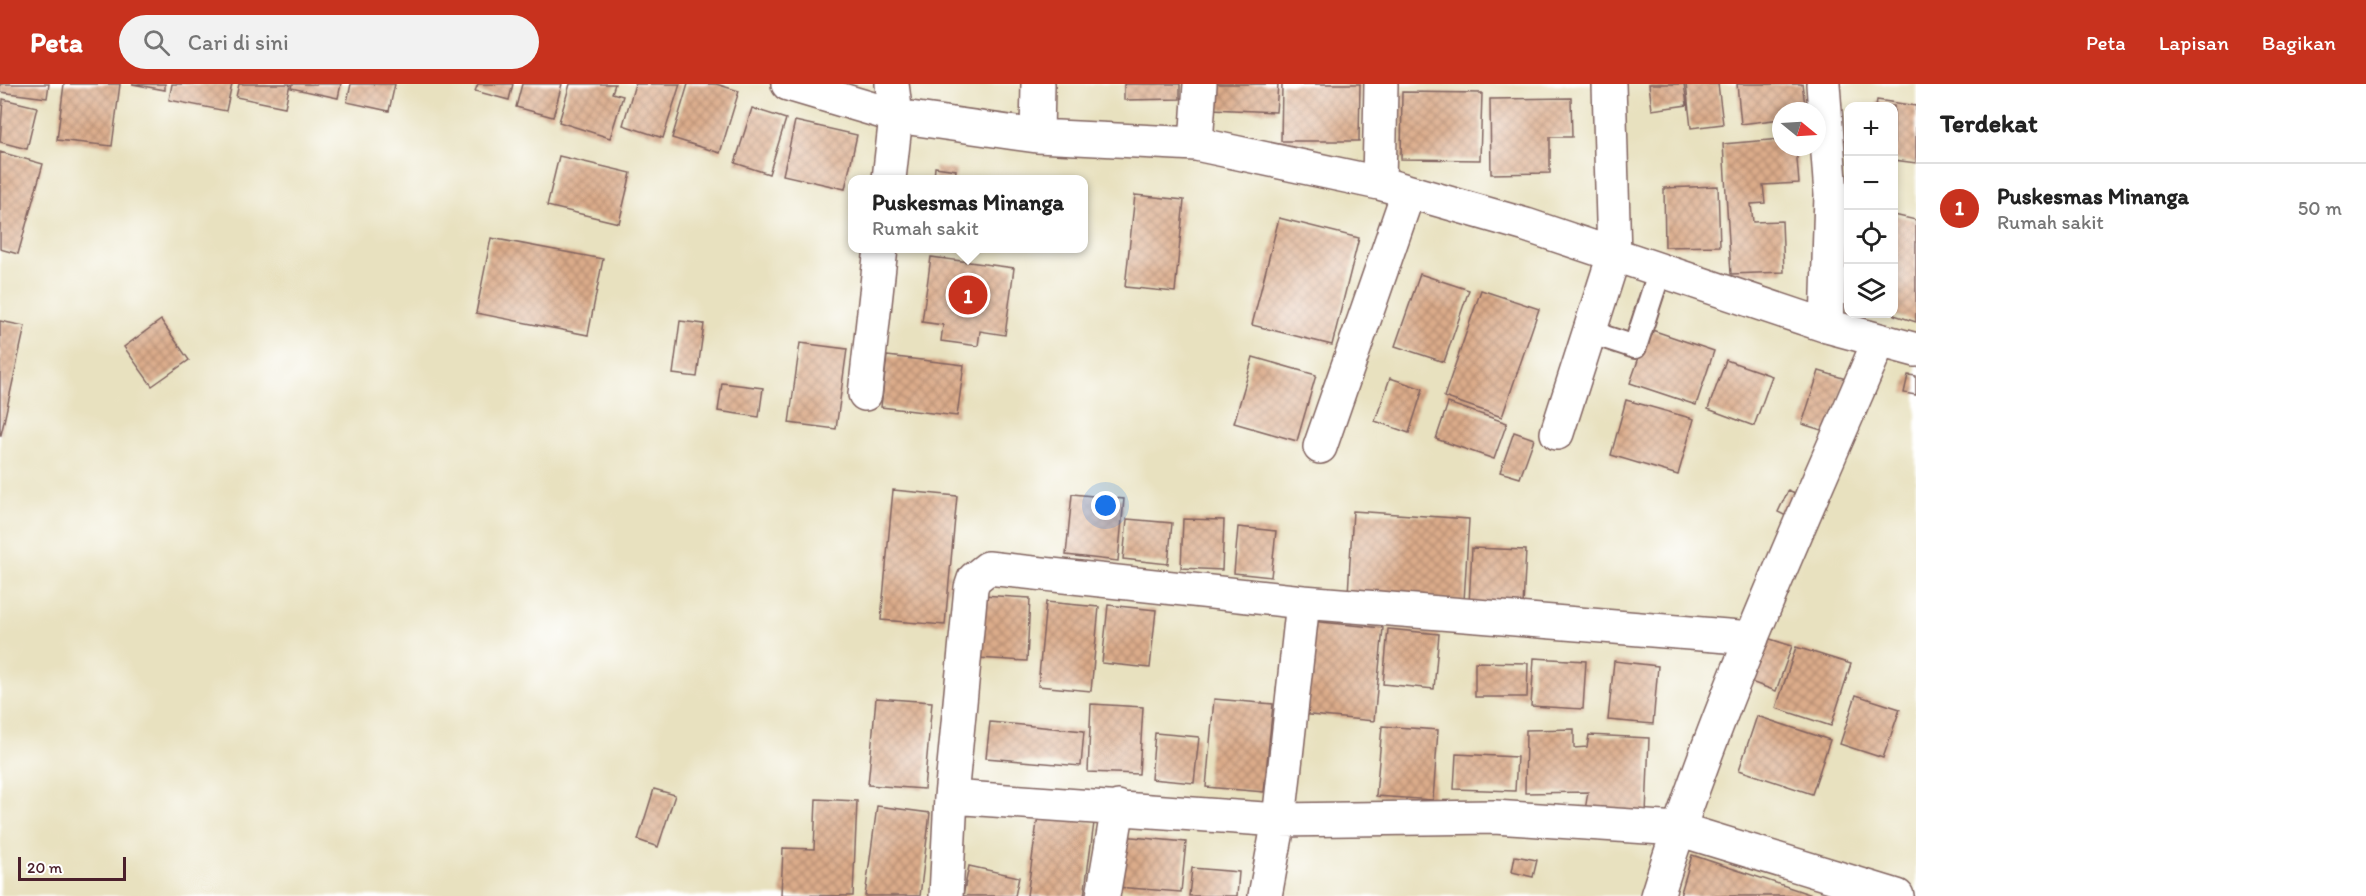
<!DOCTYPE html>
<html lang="id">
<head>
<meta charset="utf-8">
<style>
  body { margin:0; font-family:Itim,sans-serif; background:#f2f2f2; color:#222 }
  .controls { position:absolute; right:18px; top:18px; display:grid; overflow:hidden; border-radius:12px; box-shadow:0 3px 9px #0003 }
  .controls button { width:54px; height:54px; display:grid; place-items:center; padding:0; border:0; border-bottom:2px solid #e0e0e0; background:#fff; color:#222; font:30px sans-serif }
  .compass { position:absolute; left:1772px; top:18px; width:54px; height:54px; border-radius:50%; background:#fff; box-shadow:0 3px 9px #0003; rotate:108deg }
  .scale { position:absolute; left:18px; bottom:15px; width:108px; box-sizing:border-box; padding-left:6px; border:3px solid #4a1f2b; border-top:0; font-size:16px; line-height:21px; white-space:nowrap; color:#4a1f2b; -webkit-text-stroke:4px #fff; paint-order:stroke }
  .you { position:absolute; left:1106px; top:422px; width:21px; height:21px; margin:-15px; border:4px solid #fff; border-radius:50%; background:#1a73e8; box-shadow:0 0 0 9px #1a73e833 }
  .badge { display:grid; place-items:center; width:39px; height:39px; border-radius:50%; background:#c8321e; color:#fff; font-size:20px; font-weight:700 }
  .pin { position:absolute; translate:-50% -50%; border:3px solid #fff; box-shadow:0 2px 6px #0006 }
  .popup { position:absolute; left:848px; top:91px; width:240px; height:78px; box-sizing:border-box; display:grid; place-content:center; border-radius:12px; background:#fff; filter:drop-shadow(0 2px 4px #0005); font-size:20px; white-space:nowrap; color:#767676 }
  .popup b { font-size:22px; color:#222 }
  .popup::after { content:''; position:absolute; left:50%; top:100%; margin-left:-12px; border:12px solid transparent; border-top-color:#fff }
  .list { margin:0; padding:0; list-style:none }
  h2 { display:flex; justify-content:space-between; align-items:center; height:78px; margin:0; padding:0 24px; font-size:26px }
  h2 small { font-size:20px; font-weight:400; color:#767676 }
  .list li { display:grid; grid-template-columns:39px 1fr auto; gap:18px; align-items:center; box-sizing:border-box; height:90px; padding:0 24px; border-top:2px solid #e0e0e0 }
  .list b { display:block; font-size:22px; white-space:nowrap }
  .list p { margin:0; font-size:20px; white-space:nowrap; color:#767676 }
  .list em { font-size:20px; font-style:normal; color:#767676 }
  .icon { flex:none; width:33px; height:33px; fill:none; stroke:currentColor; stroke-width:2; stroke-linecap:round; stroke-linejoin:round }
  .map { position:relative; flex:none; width:1916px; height:812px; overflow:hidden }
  header { display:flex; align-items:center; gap:36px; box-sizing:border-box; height:84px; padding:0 30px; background:#c8321e; color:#fff }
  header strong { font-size:28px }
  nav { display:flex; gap:33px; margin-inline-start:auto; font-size:21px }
  .search { width:420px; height:54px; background:#f2f2f2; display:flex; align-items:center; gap:15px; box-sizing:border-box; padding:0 21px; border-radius:33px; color:#767676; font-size:22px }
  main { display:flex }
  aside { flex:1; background:#fff }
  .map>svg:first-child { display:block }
  .building { fill:url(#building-cross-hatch) }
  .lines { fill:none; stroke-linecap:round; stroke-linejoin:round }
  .lane-casing { stroke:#81635f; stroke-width:26 }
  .street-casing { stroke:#81635f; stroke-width:36 }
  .lane { stroke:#fff; stroke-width:22 }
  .street { stroke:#fff; stroke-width:33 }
</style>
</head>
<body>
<header>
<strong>Peta</strong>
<div class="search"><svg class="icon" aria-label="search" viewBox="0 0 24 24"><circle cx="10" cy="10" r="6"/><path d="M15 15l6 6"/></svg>Cari di sini</div>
<nav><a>Peta</a><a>Lapisan</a><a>Bagikan</a></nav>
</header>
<main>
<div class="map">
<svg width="1916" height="812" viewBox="0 0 1916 812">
  <defs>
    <pattern id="building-cross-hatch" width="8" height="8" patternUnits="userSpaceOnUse" patternTransform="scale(1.5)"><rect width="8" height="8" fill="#dbac8a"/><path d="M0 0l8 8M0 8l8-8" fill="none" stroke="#b48b71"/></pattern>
  </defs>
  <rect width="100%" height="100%" fill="#fff"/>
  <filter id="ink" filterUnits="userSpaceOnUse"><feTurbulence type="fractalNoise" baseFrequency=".0167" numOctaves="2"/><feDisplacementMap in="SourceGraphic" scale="12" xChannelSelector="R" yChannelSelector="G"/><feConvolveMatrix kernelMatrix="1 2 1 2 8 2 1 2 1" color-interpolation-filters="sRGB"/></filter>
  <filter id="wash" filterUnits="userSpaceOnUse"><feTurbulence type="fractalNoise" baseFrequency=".008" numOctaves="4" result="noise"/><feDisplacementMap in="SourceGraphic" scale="24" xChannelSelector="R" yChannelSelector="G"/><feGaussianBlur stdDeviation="1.35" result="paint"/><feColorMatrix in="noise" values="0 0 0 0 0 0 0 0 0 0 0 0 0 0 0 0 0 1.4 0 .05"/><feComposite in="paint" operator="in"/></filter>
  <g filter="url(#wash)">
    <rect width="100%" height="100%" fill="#e8e1bf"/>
    <g id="blocks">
      <!-- building -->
      <path class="building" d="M0,0H49L47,14L0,8Z
        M64,0H120L112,62L57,56Z
        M132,0H165V6Z
        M172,0H232L226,27L169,16Z
        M239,0H290L285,23L236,13Z
        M292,0H341L338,14L291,4Z
        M351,0H395L389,27L347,18Z
        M478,0H513L509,16L475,7Z
        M522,0H562L553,33L516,23Z
        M570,0H615L612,9L623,12L610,54L559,38Z
        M635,0H680L663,54L623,41Z
        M688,0H716L739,7L720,69L672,54Z
        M1124,0H1180V15L1124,16Z
        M1213,0H1278L1276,28L1212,25Z
        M1282,0H1360L1359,57H1281Z
        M1649,0H1684L1687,21L1652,26Z
        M1686,0H1718L1723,40L1691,44Z
        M1737,0H1802L1806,27H1781V35L1741,40Z
        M1402,8L1482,9L1480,76L1401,75Z
        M1571,14L1572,53H1550V89L1491,90L1490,15Z
        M3,15L37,23L27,65L0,58Z
        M1877,16L1916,22V79L1894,76V22H1876Z
        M752,24L786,35L769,90L735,79Z
        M795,37L857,51L845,105L783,91Z
        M1781,55V63H1796L1799,99L1763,101L1765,119L1751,120L1753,138L1782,137L1784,188L1731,190L1723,60Z
        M0,68L43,80L18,170L0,165Z
        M559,72L631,89L619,139L547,122Z
        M935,83L956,86L955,95H934Z
        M1718,102L1720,162L1665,163L1664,104Z
        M1135,111L1184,116L1175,208L1125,203Z
        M1894,131L1916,136V238L1894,231Z
        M1279,134L1359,154L1332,261L1252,241Z
        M491,154L603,175L588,251L476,229Z
        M931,173L1014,184L1005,251L980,247L978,262L941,257L943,241L922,238Z
        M1420,190L1469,206L1444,278L1395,262Z
        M1481,206L1539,225L1502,333L1444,313Z
        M161,236L189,276L152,302L124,263Z
        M0,237L25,242L1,351H0Z
        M680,237L704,240L697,293L673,290Z
        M1649,245L1714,267L1696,321L1630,299Z
        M800,259L847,265L836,345L789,339Z
        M887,272L964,281L957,332L881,323Z
        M1253,273L1316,291L1297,357L1234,339Z
        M1726,276L1772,292L1754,342L1708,325Z
        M1819,287L1846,295L1828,348L1802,340Z
        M1908,291L1916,292V311L1904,309Z
        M1390,294L1423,305L1409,349L1375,337Z
        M722,299L763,304L759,333L718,327Z
        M1626,316L1694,335L1678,391L1611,371Z
        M1448,319L1507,339L1494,375L1436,355Z
        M1514,348L1534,355L1520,394L1500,388Z
        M893,406L957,412L945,541L881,536Z
        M1788,407L1804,414L1794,436L1778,428Z
        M1072,410L1124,415L1118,477L1066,471Z
        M1353,427L1469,435L1464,517L1348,510Z
        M1127,435L1172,439L1168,480L1123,475Z
        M1183,435L1224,436L1222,486L1181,484Z
        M1238,443L1276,447L1271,493L1234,489Z
        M1472,464L1526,466L1523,522L1469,520Z
        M982,511L1030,514L1027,577L978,574Z
        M1046,518L1099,523L1091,607L1038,602Z
        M1108,521L1156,526L1150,584L1102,579Z
        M1309,537L1383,544L1374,637L1300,630Z
        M1388,545L1439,550L1434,605L1383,600Z
        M1767,554L1792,562L1776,607L1751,598Z
        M1796,563L1851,580L1831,642L1776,624Z
        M1534,574L1586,577L1583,625L1531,622Z
        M1614,577L1658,582L1653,640L1608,636Z
        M1475,578L1528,579L1527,613H1475Z
        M1856,611L1900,625L1883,674L1840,660Z
        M876,614L932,618L924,705L868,701Z
        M1214,615L1273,620L1264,708L1206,703Z
        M1091,620L1143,623L1139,690L1088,688Z
        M1757,632L1830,656L1812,710L1739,686Z
        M990,638L1084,647L1081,682L986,674Z
        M1382,642L1438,646L1433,716L1376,712Z
        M1574,645V664L1587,663L1589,651L1649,654L1646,730L1585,726L1588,708L1525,709L1526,646Z
        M1155,649L1199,653L1194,699L1151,695Z
        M1456,670L1517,673L1515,707L1454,705Z
        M654,705L675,711L658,763L638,756Z
        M816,715L857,717L853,812L781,811L783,764L814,765Z
        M877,722L930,729L920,812H865Z
        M1038,731L1094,739L1084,812H1027Z
        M1121,752L1186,758L1181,808L1116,803Z
        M1692,771L1815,812H1680Z
        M1515,772L1537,776L1533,793L1512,788Z
        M969,782L1019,793L1015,812H963Z
        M1192,784L1239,788L1237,812H1189Z"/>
    </g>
  </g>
  <g filter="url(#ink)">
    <use href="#blocks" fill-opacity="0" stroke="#81635f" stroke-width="1.5"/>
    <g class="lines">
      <!-- lane casing -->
      <g class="lane-casing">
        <path id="lane" d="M1589,248L1635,263L1660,186"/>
      </g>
      <!-- street casing -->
      <g class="street-casing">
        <path id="street" d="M788,0L896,32L1037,52L1196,60L1379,99L1526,141L1827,242L1916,266
          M1823,0L1831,111L1827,242
          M1037,52L1038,0
          M1196,60L1200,0
          M889,95L896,32L892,0
          M1379,99L1381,0
          M865,310L881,164
          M1557,349L1614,171L1609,0
          M1320,363L1408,109
          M951,713L971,504L974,495L988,484L1303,518L1752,554
          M946,812L951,713L1279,736L1494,733L1678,745L1897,812
          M1103,812L1118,723
          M1265,812L1279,736L1303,518
          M1657,812C1716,621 1801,440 1879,257"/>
      </g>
      <!-- lane -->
      <use href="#lane" class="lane"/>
      <!-- street -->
      <use href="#street" class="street"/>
    </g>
  </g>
</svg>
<div class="controls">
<button>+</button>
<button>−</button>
<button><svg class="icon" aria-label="locate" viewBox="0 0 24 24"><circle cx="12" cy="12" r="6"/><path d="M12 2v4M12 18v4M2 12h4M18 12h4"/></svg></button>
<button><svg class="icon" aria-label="layers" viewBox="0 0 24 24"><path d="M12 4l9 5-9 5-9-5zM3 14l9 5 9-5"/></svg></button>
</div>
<svg class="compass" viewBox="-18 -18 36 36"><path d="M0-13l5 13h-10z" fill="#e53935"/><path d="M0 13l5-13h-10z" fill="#767676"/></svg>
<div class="scale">20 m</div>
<div class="you"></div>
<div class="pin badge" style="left:968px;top:211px">1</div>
<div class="popup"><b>Puskesmas Minanga</b>Rumah sakit</div>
</div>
<aside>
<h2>Terdekat<small></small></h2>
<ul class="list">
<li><span class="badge">1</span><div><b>Puskesmas Minanga</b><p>Rumah sakit</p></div><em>50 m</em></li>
</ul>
</aside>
</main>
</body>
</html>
